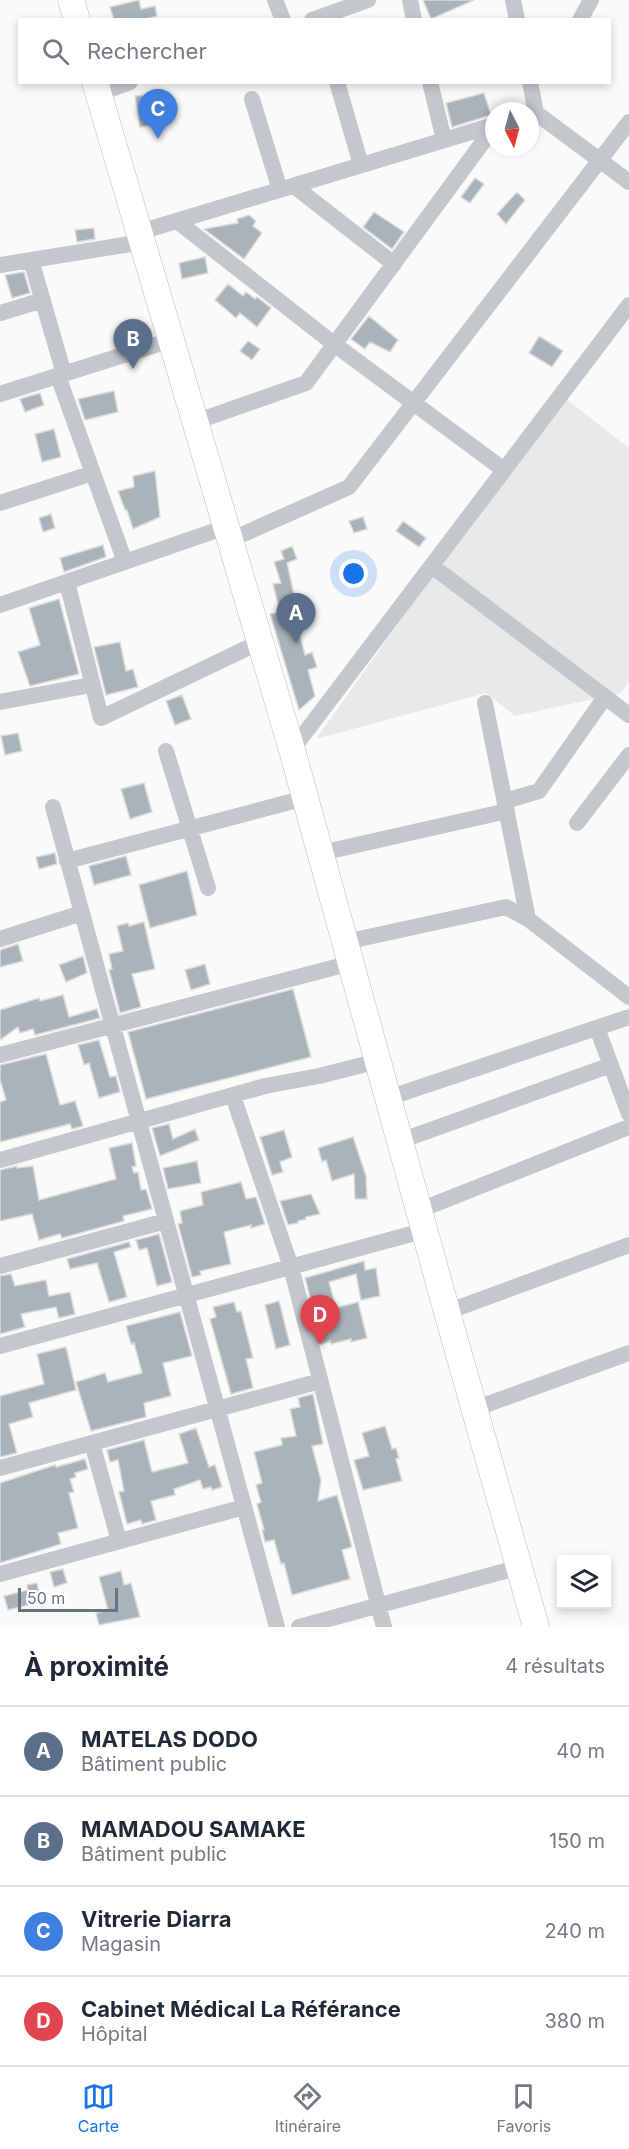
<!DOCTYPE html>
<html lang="fr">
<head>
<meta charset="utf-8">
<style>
  body { margin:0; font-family:Inter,sans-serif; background:#f2f2f3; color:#1f2937 }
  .controls { position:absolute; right:18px; bottom:18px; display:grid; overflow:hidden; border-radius:0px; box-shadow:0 3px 9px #0003 }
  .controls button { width:54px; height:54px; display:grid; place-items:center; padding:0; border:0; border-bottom:2px solid #e0e1e3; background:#fff; color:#1f2937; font:30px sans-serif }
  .compass { position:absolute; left:485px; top:102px; width:54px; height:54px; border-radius:50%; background:#fff; box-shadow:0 3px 9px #0003; rotate:174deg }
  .scale { position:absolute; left:18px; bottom:15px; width:100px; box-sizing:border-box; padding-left:6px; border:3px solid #657683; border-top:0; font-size:16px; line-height:21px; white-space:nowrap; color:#657683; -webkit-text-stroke:4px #fff; paint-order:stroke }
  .you { position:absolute; left:354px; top:574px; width:21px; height:21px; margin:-15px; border:4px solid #fff; border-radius:50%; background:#1a73e8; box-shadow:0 0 0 9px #1a73e833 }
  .badge { display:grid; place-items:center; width:39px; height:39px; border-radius:50%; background:#1a73e8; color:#fff; font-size:20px; font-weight:700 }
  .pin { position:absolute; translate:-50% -50px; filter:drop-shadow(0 2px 3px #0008) }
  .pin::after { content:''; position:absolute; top:32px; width:21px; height:18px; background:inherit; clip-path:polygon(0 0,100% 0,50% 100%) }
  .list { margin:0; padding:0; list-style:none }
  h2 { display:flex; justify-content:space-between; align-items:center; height:78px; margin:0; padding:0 24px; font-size:26px }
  h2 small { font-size:20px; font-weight:400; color:#747a83 }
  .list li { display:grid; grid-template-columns:39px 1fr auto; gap:18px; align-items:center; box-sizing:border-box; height:90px; padding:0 24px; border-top:2px solid #e0e1e3 }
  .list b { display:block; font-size:22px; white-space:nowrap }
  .list p { margin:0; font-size:20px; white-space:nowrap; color:#747a83 }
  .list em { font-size:20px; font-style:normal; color:#747a83 }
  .icon { flex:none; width:33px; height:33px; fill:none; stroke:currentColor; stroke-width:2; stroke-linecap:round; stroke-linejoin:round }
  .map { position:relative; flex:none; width:629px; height:1627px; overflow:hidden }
  .search { position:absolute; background:#fff; box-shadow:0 3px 9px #0003; left:18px; right:18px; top:18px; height:66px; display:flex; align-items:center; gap:15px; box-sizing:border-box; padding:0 21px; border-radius:0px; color:#747a83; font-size:22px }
  .sheet { height:438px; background:#fff }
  nav { display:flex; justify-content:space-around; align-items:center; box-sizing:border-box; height:84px; border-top:2px solid #e0e1e3; background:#fff; font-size:16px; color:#747a83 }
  nav a { display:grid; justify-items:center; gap:3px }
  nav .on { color:#1a73e8 }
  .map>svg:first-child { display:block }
  .built { fill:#e8e9e9 }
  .building { fill:#aab3b9; stroke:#dcdcda; stroke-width:1.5 }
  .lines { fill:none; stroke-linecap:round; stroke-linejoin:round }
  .primary-casing { stroke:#b5babe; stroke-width:27 }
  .street { stroke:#c3c8cc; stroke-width:16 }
  .primary { stroke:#fff; stroke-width:26 }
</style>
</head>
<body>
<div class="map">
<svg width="629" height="1627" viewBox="0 0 629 1627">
  <rect width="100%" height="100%" fill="#fafaf8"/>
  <!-- built -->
  <path class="built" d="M561,395L629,448V682L621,693L515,716L486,693L316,739Z"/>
  <!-- building -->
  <path class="building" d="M139,0L141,9L155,6L157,16L143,20H114L110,7Z
    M423,0H474L431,19Z
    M484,93L491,115L452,127L446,103Z
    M146,95L148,110L157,108L160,123L140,127L135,96Z
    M475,178L484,184L470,203L461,197Z
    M517,192L525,200L506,224L497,214Z
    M374,212L404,232L392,249L363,227Z
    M249,215L256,221L253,226L262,233L244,259L204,229L238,223L237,219Z
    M94,228L95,239L77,242L75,230Z
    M205,257L208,273L182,279L179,263Z
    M24,272L30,293L12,298L5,275Z
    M228,284L243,296L246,292L255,299L257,297L271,308L257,327L240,313L236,318L215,300Z
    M369,316L398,340L390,352L370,342L365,349L351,339Z
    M539,336L563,351L552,367L529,353Z
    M248,341L260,349L252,360L240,351Z
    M114,391L118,412L85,420L78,399Z
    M40,393L44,405L25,412L20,399Z
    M54,429L61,457L42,462L35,434Z
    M155,471L160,517L133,529L127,510H125L118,491L134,487L133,476Z
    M51,514L55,528L43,532L39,518Z
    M363,517L367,529L354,533L349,521Z
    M403,521L426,538L419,547L396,531Z
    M103,545L106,557L64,572L60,558Z
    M292,546L297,559L287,563L297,608L293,609L305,655L312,652L317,667L308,670L315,696L299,710L270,614L280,612L273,584L281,583L274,562L284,559L281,551Z
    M59,599L79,674L30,686L18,652L40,645L29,608Z
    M120,642L126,671L133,669L138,687L106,695L94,647Z
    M182,695L191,719L175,725L166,701Z
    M18,733L22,751L5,755L1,736Z
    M144,783L152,812L130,819L121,789Z
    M55,853L57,864L39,869L36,857Z
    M126,856L131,875L94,885L89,866Z
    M187,871L197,915L150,928L139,885Z
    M144,922L155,969L132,974L141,1007L120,1013L109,970L112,969L109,954L123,951L117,926L128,923L129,926Z
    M18,944L23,961L0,967V950Z
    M83,956L87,973L66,982L59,965Z
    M205,964L210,984L191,990L185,970Z
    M293,989L311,1057L146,1099L128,1032Z
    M63,995L69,1017L97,1009L100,1018L35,1035L33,1029L20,1033L18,1027L0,1040V1010L39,998L40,1001Z
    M99,1040L110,1077L116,1076L120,1092L99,1098L89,1063L84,1065L78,1045Z
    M46,1054L60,1105L75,1101L83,1126L72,1129L70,1124L0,1142V1102L6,1100L0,1080V1065Z
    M169,1124L173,1139L195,1129L199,1140L160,1156L152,1128Z
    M284,1130L292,1157L280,1162L283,1172L272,1175L260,1137Z
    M353,1137L366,1176L367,1199H355L354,1174L332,1181L326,1160L322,1162L318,1148Z
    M132,1143L136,1166L132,1167L134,1173L138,1172L141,1190L146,1189L152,1209L123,1216L124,1221L62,1238L60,1234L39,1240L32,1214L0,1221V1170L17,1166V1168L33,1166L39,1200L116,1179L109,1148Z
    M197,1161L201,1183L168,1189L163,1168Z
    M241,1182L246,1199L256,1197L265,1224L251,1228V1225L224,1232L231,1264L200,1271L201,1275L192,1277L178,1224L182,1223L180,1211L203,1205L201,1192Z
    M311,1194L320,1214L306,1217V1219L298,1221V1223L288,1225L280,1201Z
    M159,1234L172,1282L157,1286L147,1248L139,1250L136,1240Z
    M129,1242L131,1247L114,1252L127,1297L109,1302L97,1263L70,1269L67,1259Z
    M364,1261L365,1270L376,1268L380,1296L361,1300L356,1274L329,1282L336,1308L358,1302L367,1338L351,1342V1339L331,1344L330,1341L322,1344L305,1278Z
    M11,1274L15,1286L46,1280L49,1296L70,1292L75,1314L59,1318L56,1307L21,1314L25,1327L0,1334V1276Z
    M279,1301L290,1345L276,1349L265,1305Z
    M234,1302L237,1312L241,1311L253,1358L246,1359L253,1388L231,1394L210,1319L216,1317L213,1307Z
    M180,1312L192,1356L163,1363L171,1396L144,1403L146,1417L91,1431L76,1382L105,1373L108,1382L142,1373L134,1343L131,1344L126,1326Z
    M66,1347L76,1390L29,1403L33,1417L9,1424L17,1453L0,1457V1396L44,1384L37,1354Z
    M313,1394L323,1444L312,1446L321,1480L318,1501L337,1495L352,1547L342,1550L350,1579L292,1595L284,1563L281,1564L274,1540L265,1542L262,1530H264L257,1504L261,1502L256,1485L262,1483L254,1452L282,1445L281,1438L296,1436L290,1409L300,1407L298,1398Z
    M385,1426L392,1449L396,1448L399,1458L396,1459L402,1481L363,1490L354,1460L369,1456L362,1433Z
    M196,1428L209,1467L215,1465L222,1487L212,1490L211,1487L203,1489L200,1480L174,1489L175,1495L151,1501L156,1520L142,1524L141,1520L127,1524L119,1492L124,1491L118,1460L110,1462L107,1450L144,1440L152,1472L188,1463L179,1434Z
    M85,1459L88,1469L75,1473L76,1477L70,1479L74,1492L69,1493L78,1528L58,1533L61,1544L0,1563V1483L55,1465L56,1467Z
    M63,1569L67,1583L54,1587L50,1572Z
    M121,1571L124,1585L131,1583L140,1617L99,1625L96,1613L108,1610L99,1577Z
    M37,1583L41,1602L8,1610L4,1596L28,1590L27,1585Z"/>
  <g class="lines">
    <!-- primary casing -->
    <g class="primary-casing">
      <path id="primary" d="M71,0L77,20
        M95,82L292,750L447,1312L536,1627"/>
    </g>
    <!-- street -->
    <path class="street" d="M275,0L283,20
      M410,0L414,20
      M513,0L517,20
      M312,20L368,0
      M580,20L591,0
      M337,82L361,165
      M430,82L444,140
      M530,82L536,113L629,182
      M98,94L130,82
      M252,99L280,190
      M294,186L394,264
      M177,221L334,344L504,470
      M140,232L494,125
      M31,260L64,374
      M0,265L143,242
      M0,313L43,300
      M58,376L125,562
      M0,394L171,340
      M195,422L306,383L494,127
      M0,503L93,473
      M230,540L349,487L629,122
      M432,566L629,715
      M67,582L101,718L260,642
      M0,605L226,527
      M0,702L91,685
      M485,703L528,919
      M292,750L629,305
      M166,751L208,888
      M505,801L539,791L605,697
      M53,807L277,1627
      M577,823L629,755
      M321,853L507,811
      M67,861L305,798
      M0,939L82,913
      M345,942L506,907L528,919L629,997
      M597,1028L629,1114
      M0,1055L351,963
      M233,1096L291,1267L384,1627
      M388,1098L629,1017
      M400,1141L611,1065
      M0,1160L265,1086L319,1076L378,1061
      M420,1210L629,1127
      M0,1266L166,1221
      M447,1312L629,1245
      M0,1346L426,1230
      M474,1409L629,1353
      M92,1443L119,1541
      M0,1468L320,1381
      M0,1574L244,1507
      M299,1627L520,1567"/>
    <!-- primary -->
    <use href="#primary" class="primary"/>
  </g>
</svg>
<div class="controls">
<button><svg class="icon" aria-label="layers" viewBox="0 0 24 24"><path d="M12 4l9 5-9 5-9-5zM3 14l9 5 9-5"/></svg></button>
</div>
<svg class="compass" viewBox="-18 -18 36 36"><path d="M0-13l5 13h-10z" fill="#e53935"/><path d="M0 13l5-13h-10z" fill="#747a83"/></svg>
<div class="scale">50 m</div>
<div class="you"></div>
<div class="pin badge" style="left:296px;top:643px;background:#5c6f8a">A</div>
<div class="pin badge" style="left:133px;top:369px;background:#5c6f8a">B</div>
<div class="pin badge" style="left:158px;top:139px;background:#3f7fe0">C</div>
<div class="pin badge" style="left:320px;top:1345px;background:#e0444e">D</div>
<div class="search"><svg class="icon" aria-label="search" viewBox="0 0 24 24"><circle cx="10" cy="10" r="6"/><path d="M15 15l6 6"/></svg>Rechercher</div>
</div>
<section class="sheet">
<h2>À proximité<small>4 résultats</small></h2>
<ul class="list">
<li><span class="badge" style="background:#5c6f8a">A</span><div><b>MATELAS DODO</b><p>Bâtiment public</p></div><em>40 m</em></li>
<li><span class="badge" style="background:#5c6f8a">B</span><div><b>MAMADOU SAMAKE</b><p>Bâtiment public</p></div><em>150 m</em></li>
<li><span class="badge" style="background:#3f7fe0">C</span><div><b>Vitrerie Diarra</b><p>Magasin</p></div><em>240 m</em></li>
<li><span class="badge" style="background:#e0444e">D</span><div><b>Cabinet Médical La Référance</b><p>Hôpital</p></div><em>380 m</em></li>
</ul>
</section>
<nav>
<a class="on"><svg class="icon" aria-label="map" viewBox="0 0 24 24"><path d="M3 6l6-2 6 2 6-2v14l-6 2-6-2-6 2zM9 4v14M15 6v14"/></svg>Carte</a>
<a><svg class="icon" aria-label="directions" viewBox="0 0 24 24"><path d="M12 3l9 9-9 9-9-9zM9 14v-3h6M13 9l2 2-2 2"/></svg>Itinéraire</a>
<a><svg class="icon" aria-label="saved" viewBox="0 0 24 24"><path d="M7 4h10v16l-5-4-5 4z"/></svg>Favoris</a>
</nav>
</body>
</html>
